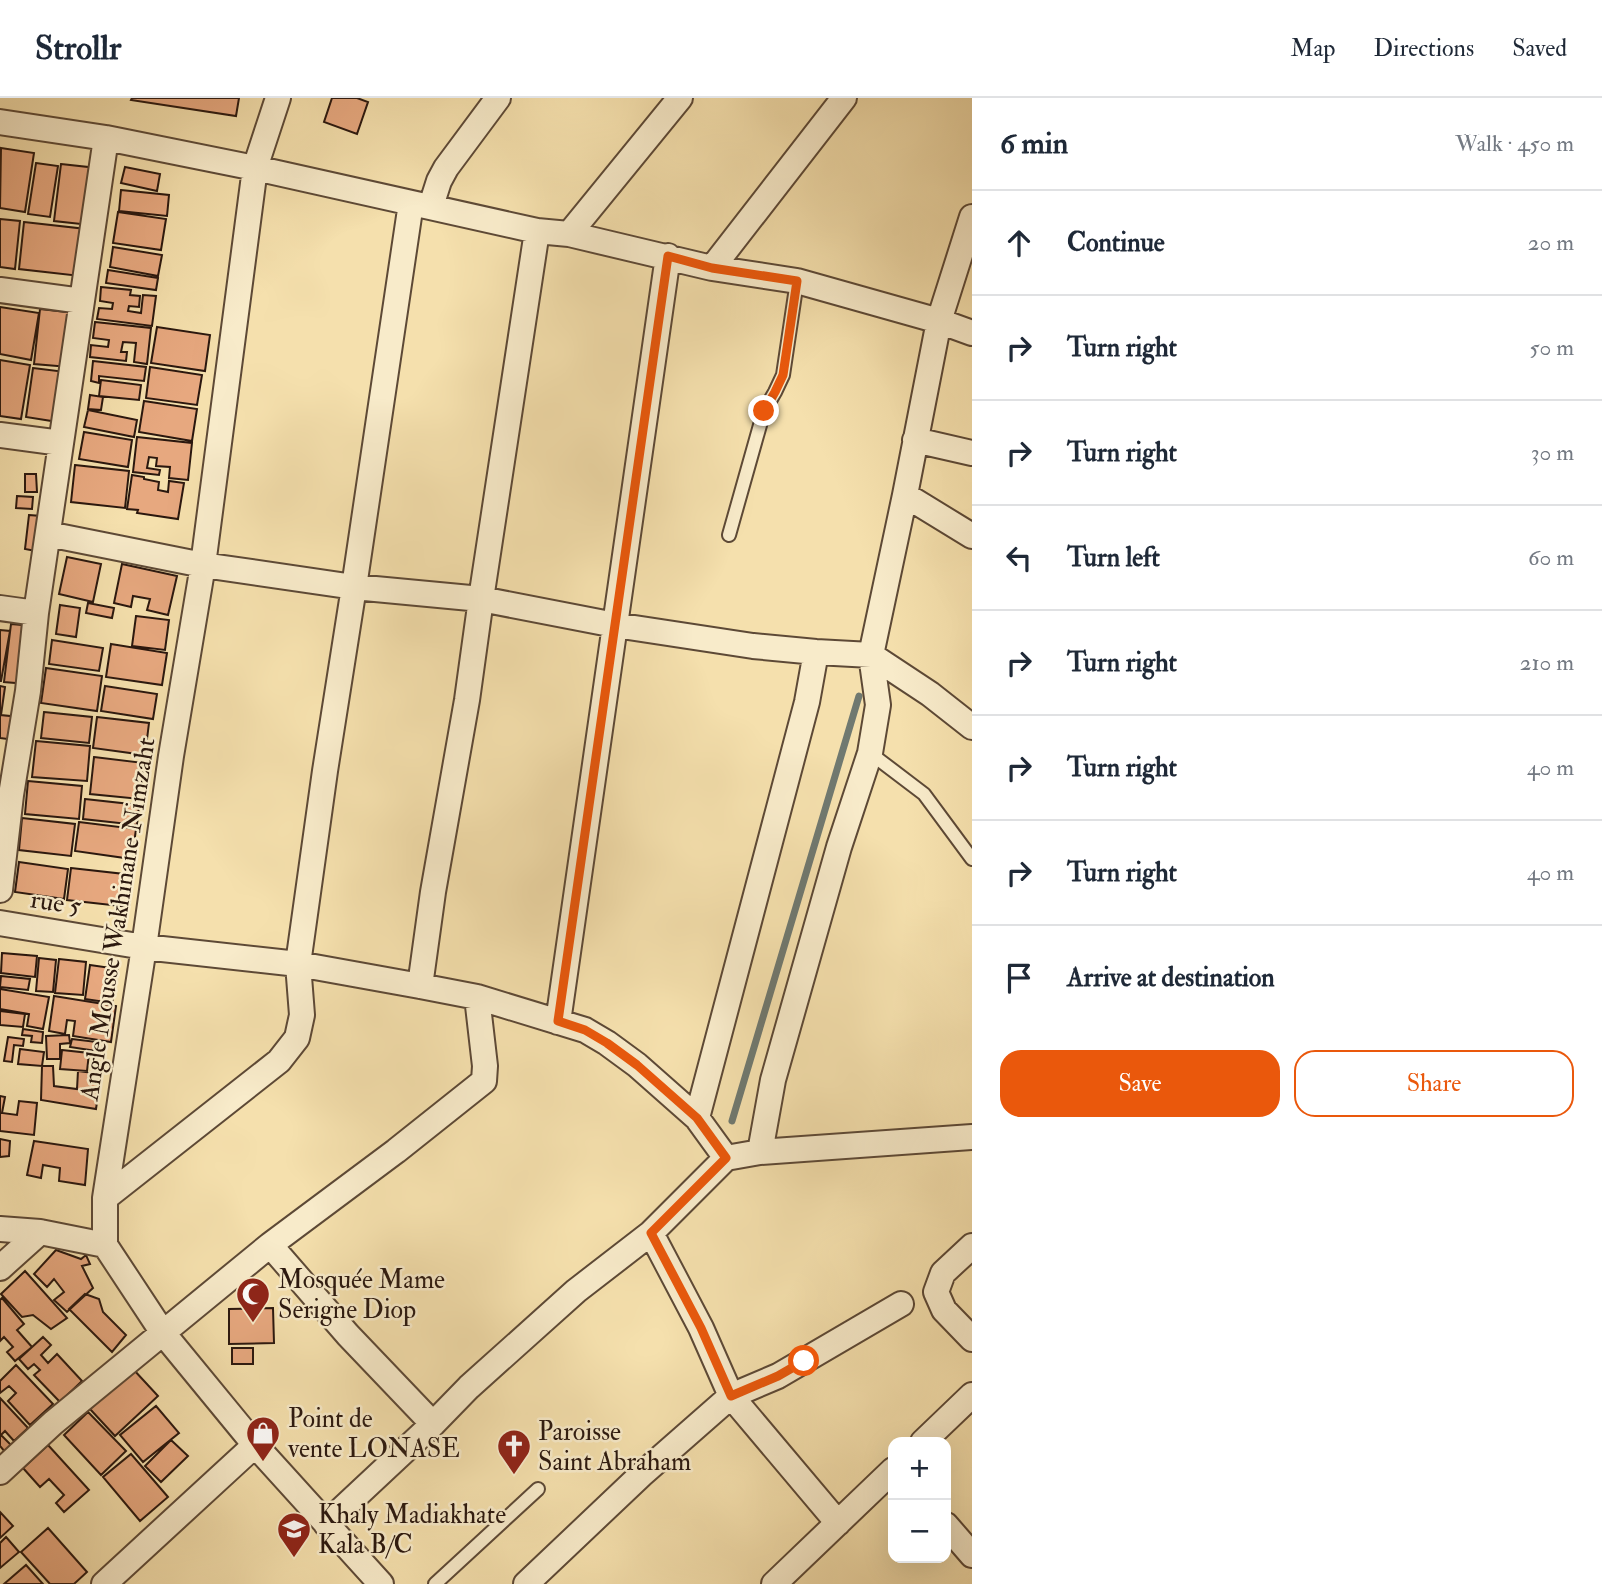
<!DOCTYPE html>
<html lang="en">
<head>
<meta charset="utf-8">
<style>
  body { margin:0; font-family:"IM FELL Double Pica",serif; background:#f6f6f7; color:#1f2937 }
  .controls { position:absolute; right:21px; bottom:21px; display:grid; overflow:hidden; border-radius:14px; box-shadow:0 7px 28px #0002 }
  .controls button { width:63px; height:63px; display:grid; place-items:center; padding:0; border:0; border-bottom:2px solid #e0e1e3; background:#fff; color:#1f2937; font:35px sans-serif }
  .stop { position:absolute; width:21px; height:21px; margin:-16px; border:5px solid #ea580c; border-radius:50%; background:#fff }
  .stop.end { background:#ea580c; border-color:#fff; box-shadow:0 2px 7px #0008 }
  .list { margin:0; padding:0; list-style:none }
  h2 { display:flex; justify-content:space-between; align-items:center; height:91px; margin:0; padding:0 28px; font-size:30px }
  h2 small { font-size:23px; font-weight:400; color:#747a83 }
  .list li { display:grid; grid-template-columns:46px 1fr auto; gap:21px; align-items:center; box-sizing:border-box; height:105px; padding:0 28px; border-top:2px solid #e0e1e3 }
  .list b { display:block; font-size:26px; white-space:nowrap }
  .list em { font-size:23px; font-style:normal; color:#747a83 }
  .actions { display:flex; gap:14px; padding:21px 28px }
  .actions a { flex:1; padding:16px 0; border:2px solid #ea580c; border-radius:21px; text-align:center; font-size:24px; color:#ea580c }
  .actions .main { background:#ea580c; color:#fff }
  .icon { flex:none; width:38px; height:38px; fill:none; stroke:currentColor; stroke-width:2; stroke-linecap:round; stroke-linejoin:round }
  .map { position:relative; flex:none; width:972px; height:1486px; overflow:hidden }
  header { display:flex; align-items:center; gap:42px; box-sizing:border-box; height:98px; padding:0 35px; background:#fff; border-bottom:2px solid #e0e1e3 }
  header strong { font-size:33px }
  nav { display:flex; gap:38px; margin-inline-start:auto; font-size:24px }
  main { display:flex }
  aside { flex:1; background:#fff }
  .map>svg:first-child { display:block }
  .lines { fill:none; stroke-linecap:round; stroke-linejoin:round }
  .stream { stroke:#707970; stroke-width:7 }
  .building { fill:#e7a87f; stroke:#2a170e; stroke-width:2 }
  .lane-casing { stroke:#5d4936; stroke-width:16 }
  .street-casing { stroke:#5d4936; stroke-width:28 }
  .lane { stroke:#f8ebca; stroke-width:12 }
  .street { stroke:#f8ebca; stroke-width:24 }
  .route { stroke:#ea580c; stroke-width:9 }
  .labels { text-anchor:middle; stroke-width:5; stroke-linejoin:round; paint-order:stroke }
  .street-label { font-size:26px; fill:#2a170e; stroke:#f8ebca }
  .poi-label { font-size:26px; fill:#2a170e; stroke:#f8ebca; text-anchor:start }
</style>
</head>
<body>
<header>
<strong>Strollr</strong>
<nav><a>Map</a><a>Directions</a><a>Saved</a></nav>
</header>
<main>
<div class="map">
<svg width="972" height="1486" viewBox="0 0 972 1486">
  <rect width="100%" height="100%" fill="#f5e0ad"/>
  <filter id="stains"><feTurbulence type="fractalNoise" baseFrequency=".00286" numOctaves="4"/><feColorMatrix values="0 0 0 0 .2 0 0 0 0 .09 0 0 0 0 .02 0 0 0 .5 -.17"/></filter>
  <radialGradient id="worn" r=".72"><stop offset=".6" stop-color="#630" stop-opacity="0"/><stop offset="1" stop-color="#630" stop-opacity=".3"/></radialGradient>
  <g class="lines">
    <!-- stream -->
    <path class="stream" d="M732,1023L859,598"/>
  </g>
  <!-- building -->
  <path class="building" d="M132,0H239L236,18L131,2Z
    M332,0H357L368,4L357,36L324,24Z
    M1,50L34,55L25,114L0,110Z
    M36,65L58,68L50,119L28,116Z
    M61,66L97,70L90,127L54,123Z
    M125,69L160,76L157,93L121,85Z
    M121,92L169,97L167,118L119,113Z
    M118,114L166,121L161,152L113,145Z
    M0,121L20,123L15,171L0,169Z
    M24,124L86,131L80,178L19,171Z
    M113,149L162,157L158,178L110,169Z
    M108,172L158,180L156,192L106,185Z
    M101,189L131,192L130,197L140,198L139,209L129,208L128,213L141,215L143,197L156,198L152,228L97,221L99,210L112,211L113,205L100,203Z
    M0,209L39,215L31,262L0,256Z
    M40,211L76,215L69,269L34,266Z
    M95,224L151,230L147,266L134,264L136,245L123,244L121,254H127L126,263L90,259L91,247L108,249L109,242L93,240Z
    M157,229L210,237L205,273L151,265Z
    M0,262L30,267L21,321L0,318Z
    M93,263L146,269L144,283L99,278V285L91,283Z
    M150,269L202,277L197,307L146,300Z
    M33,270L66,274L58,324L26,319Z
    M101,282L141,287L139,302L99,298Z
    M90,297L103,299L101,312L88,311Z
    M144,303L197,311L192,343L139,334Z
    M88,312L137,322L134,339L84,329Z
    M84,334L132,342L128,369L79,361Z
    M137,339L192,345L188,382L169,380L170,369L156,368L157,360L149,359L147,370L160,372L159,377L133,374Z
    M75,367L129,373L125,410L71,404Z
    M25,376H36L37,394H25Z
    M132,377L144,379V381L159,384L158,392L168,394L169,383L184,385L178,421L137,415L138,412L127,411Z
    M17,398L33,399L32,411L16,410Z
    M29,417L41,418L36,453L25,451Z
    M67,459L101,466L93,504L59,496Z
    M122,466L177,478L168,517L147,512L150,501L133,498L131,509L114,505Z
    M88,505L114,510L112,520L86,515Z
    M60,507L80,510L76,539L56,536Z
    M136,518L169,522L165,552L132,548Z
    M11,526L33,528L27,586L4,584Z
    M0,532L10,533L1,583H0Z
    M52,542L103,550L99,573L49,566Z
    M111,546L167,555L162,587L106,579Z
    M46,570L102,578L97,613L41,605Z
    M0,588L5,589L1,617L19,619L15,642L0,640Z
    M105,588L157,596L153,621L101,613Z
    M44,614L92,619L89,645L41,640Z
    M97,619L149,625L145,657L93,650Z
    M36,643L90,648L87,683L32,679Z
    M94,659L144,665L140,701L90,696Z
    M28,683L82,688L79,721L25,716Z
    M85,701L139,707L137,727L83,721Z
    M22,720L75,726L71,758L19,752Z
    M79,724L136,731L132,761L75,753Z
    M19,764L68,771L64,801L15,794Z
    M71,770L133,777L129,809L67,802Z
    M2,855L37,858L35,879L1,875Z
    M39,860L56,862L53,894L36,893Z
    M59,861L86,864L83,897L55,895Z
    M90,867L118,871L112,905L85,901Z
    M1,878L30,881L28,892L0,889Z
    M0,891L49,899L43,931L27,928L29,916L0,911Z
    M54,898L116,908L111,944L73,938L75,923L67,922L65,936L49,933Z
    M0,913L25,916L23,929L0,927Z
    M23,931L43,934L42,945L31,944L32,938L22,937Z
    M69,937L70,945L60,946V961H47L46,938Z
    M8,939L24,941L23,948L14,947L12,964L4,963Z
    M72,941L105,945L103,954L70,949Z
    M20,951L44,954L42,968L18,966Z
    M62,952L89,955L87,973L60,971Z
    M42,968H53L54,988L77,991L78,973L101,976L96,1011L41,1002Z
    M0,998L5,999L2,1015L17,1017L19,1003L37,1005L34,1037L0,1033Z
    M0,1041L10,1043L9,1058L0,1059Z
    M34,1043L88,1051L85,1087L59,1083L60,1070L43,1067L41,1080L27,1077Z
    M56,1152L81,1161L86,1157L90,1166L82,1168L93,1190L67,1214L54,1202L64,1194L54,1181L47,1189L34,1176Z
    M25,1173L67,1220L51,1231L33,1217L22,1219L1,1196Z
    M85,1196L99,1201L103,1214L126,1237L112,1254L69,1211Z
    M2,1200L24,1226L17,1232L32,1249L15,1263L7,1254L13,1249L4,1239L0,1243V1202Z
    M273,1210L274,1245L229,1246V1211Z
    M43,1239L51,1247L41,1257L48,1265L57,1256L82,1283L60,1304L34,1277L40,1272L34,1266L28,1271L19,1261Z
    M232,1250H253V1266H232Z
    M16,1267L53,1306L30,1327L8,1303L16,1295L9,1288L0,1295V1283Z
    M133,1271L158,1298L115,1338L90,1311Z
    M0,1300L28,1330L14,1343L5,1333L1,1337L11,1347L5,1354L0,1348Z
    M156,1308L179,1335L143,1364L120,1337Z
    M88,1314L126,1353L101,1377L64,1337Z
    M171,1342L188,1358L161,1384L145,1368Z
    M48,1347L89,1392L64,1414L56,1405L64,1397L49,1381L40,1389L23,1370Z
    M131,1356L168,1399L140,1423L103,1379Z
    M0,1414L13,1428L0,1440Z
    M48,1430L87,1474L74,1486H50L21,1454Z
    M6,1439L19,1454L0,1470V1445Z
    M26,1467L43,1486H4Z"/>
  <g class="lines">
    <!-- lane casing -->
    <g class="lane-casing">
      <path id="lane" d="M729,437L764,313L775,294L783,277L797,183
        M870,655L924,696L972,761
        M435,1486L538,1391"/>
    </g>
    <!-- street casing -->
    <g class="street-casing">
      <path id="street" d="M278,0L255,70L203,467L171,658L144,849L105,1100V1147L163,1235L255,1347L381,1486
        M0,24L106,40L255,70L537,133L569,136L712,170L797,183L939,223L972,235
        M431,108L439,83L446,70L498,0
        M569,136L680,0
        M712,170L844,0
        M0,192L82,203
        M0,337L61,345
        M915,342L972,355
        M905,397L972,438
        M48,436L203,467L354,489L481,501L615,527L753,548L816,554L871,557L930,596L972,629
        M0,510L36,515
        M0,792L11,697L28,593L36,515L106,40
        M0,825L144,849L298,866L420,888L477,899L585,932L607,945L637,967L697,1020L726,1060
        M420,888L433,794L467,602L481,501L537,133
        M558,924L668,158
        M697,1020L807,604L816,554
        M760,1054L773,982L839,749L870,655L878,607L871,557L905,397L939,223L972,119
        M105,1100L279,963L297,940L302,917L298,866L325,673L354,489L411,105
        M0,1131L40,1134L105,1147
        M651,1135L701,1230L731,1298L838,1425
        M270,1147L348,1237L433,1326
        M972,1148L943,1175L936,1194L944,1212L972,1241
        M0,1170L40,1134
        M923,1344L972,1297
        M0,1374L53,1325L270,1147L396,1053L484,983L485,968L477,899
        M326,1426L433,1326L469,1289L576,1193L651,1135L726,1060L760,1054L972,1039
        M946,1427L972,1457
        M104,1486L255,1347
        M526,1486L641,1377L731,1298L778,1278L901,1206
        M774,1486L893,1372"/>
    </g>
    <!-- lane -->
    <use href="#lane" class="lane"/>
    <!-- street -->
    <use href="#street" class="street"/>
  </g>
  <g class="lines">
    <!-- route -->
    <path class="route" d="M764,313L775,294L783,277L797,183L712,170L668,158L558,923L585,932L607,945L637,967L697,1020L726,1060L651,1135L701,1230L731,1298L778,1278L804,1263"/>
  </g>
  <!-- icons -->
  <defs>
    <g id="mosque-pin" transform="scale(1.75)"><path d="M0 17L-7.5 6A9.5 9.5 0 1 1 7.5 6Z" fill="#8f2418" stroke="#f8ebca"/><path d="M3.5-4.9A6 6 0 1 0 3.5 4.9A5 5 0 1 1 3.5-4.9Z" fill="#fff"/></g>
    <g id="shop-pin" transform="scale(1.75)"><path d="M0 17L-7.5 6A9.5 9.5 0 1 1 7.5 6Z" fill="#8f2418" stroke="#f8ebca"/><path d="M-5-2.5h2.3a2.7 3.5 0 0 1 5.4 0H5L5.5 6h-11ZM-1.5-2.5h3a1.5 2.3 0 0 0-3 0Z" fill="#fff"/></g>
    <g id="church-pin" transform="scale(1.75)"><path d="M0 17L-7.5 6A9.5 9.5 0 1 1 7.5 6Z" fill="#8f2418" stroke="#f8ebca"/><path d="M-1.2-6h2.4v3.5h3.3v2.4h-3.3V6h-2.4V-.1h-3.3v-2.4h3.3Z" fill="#fff"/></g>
    <g id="school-pin" transform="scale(1.75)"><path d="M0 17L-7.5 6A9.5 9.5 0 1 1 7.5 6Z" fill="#8f2418" stroke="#f8ebca"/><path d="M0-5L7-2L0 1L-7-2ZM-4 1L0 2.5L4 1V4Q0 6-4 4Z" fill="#fff"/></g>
  </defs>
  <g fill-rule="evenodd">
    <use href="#mosque-pin" x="253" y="1196"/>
    <use href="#shop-pin" x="263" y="1335"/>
    <use href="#church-pin" x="514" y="1348"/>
    <use href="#school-pin" x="294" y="1431"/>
  </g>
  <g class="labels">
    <!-- street labels -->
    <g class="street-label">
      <text transform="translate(56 804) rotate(9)" y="9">rue 5</text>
      <text transform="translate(117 821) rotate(-81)" y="9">Angle Mousse Wakhinane Nimzaht</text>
    </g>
    <!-- poi labels -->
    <g class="poi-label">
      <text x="278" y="1190">Mosquée Mame<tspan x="278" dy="30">Serigne Diop</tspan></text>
      <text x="288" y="1329">Point de<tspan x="288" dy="30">vente LONASE</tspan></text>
      <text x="538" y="1342">Paroisse<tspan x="538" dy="30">Saint Abraham</tspan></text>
      <text x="318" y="1425">Khaly Madiakhate<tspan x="318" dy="30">Kala B/C</tspan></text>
    </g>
  </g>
  <rect width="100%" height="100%" filter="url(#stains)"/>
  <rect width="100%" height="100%" fill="url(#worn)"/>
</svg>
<div class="controls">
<button>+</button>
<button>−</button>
</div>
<div class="stop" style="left:804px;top:1263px"></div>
<div class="stop end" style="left:764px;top:313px"></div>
</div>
<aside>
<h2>6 min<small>Walk · 450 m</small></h2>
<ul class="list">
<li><svg class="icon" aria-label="ahead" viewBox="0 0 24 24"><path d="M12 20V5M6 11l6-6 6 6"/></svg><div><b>Continue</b></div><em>20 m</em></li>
<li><svg class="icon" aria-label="right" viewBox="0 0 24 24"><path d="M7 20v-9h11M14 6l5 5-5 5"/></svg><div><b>Turn right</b></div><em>50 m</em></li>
<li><svg class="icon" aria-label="right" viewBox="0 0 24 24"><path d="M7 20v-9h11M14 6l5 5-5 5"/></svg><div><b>Turn right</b></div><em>30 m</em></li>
<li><svg class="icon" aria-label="left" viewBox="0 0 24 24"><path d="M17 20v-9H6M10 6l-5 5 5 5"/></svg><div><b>Turn left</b></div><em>60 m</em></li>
<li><svg class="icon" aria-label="right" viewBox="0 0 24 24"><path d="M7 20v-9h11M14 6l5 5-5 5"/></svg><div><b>Turn right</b></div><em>210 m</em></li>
<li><svg class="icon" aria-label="right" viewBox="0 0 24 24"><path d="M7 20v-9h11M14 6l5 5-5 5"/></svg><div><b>Turn right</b></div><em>40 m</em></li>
<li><svg class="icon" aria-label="right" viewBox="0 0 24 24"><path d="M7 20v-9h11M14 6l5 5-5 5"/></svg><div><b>Turn right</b></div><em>40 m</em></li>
<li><svg class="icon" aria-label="arrive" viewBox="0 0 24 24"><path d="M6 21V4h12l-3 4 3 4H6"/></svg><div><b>Arrive at destination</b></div></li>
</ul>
<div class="actions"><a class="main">Save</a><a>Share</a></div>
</aside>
</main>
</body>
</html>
